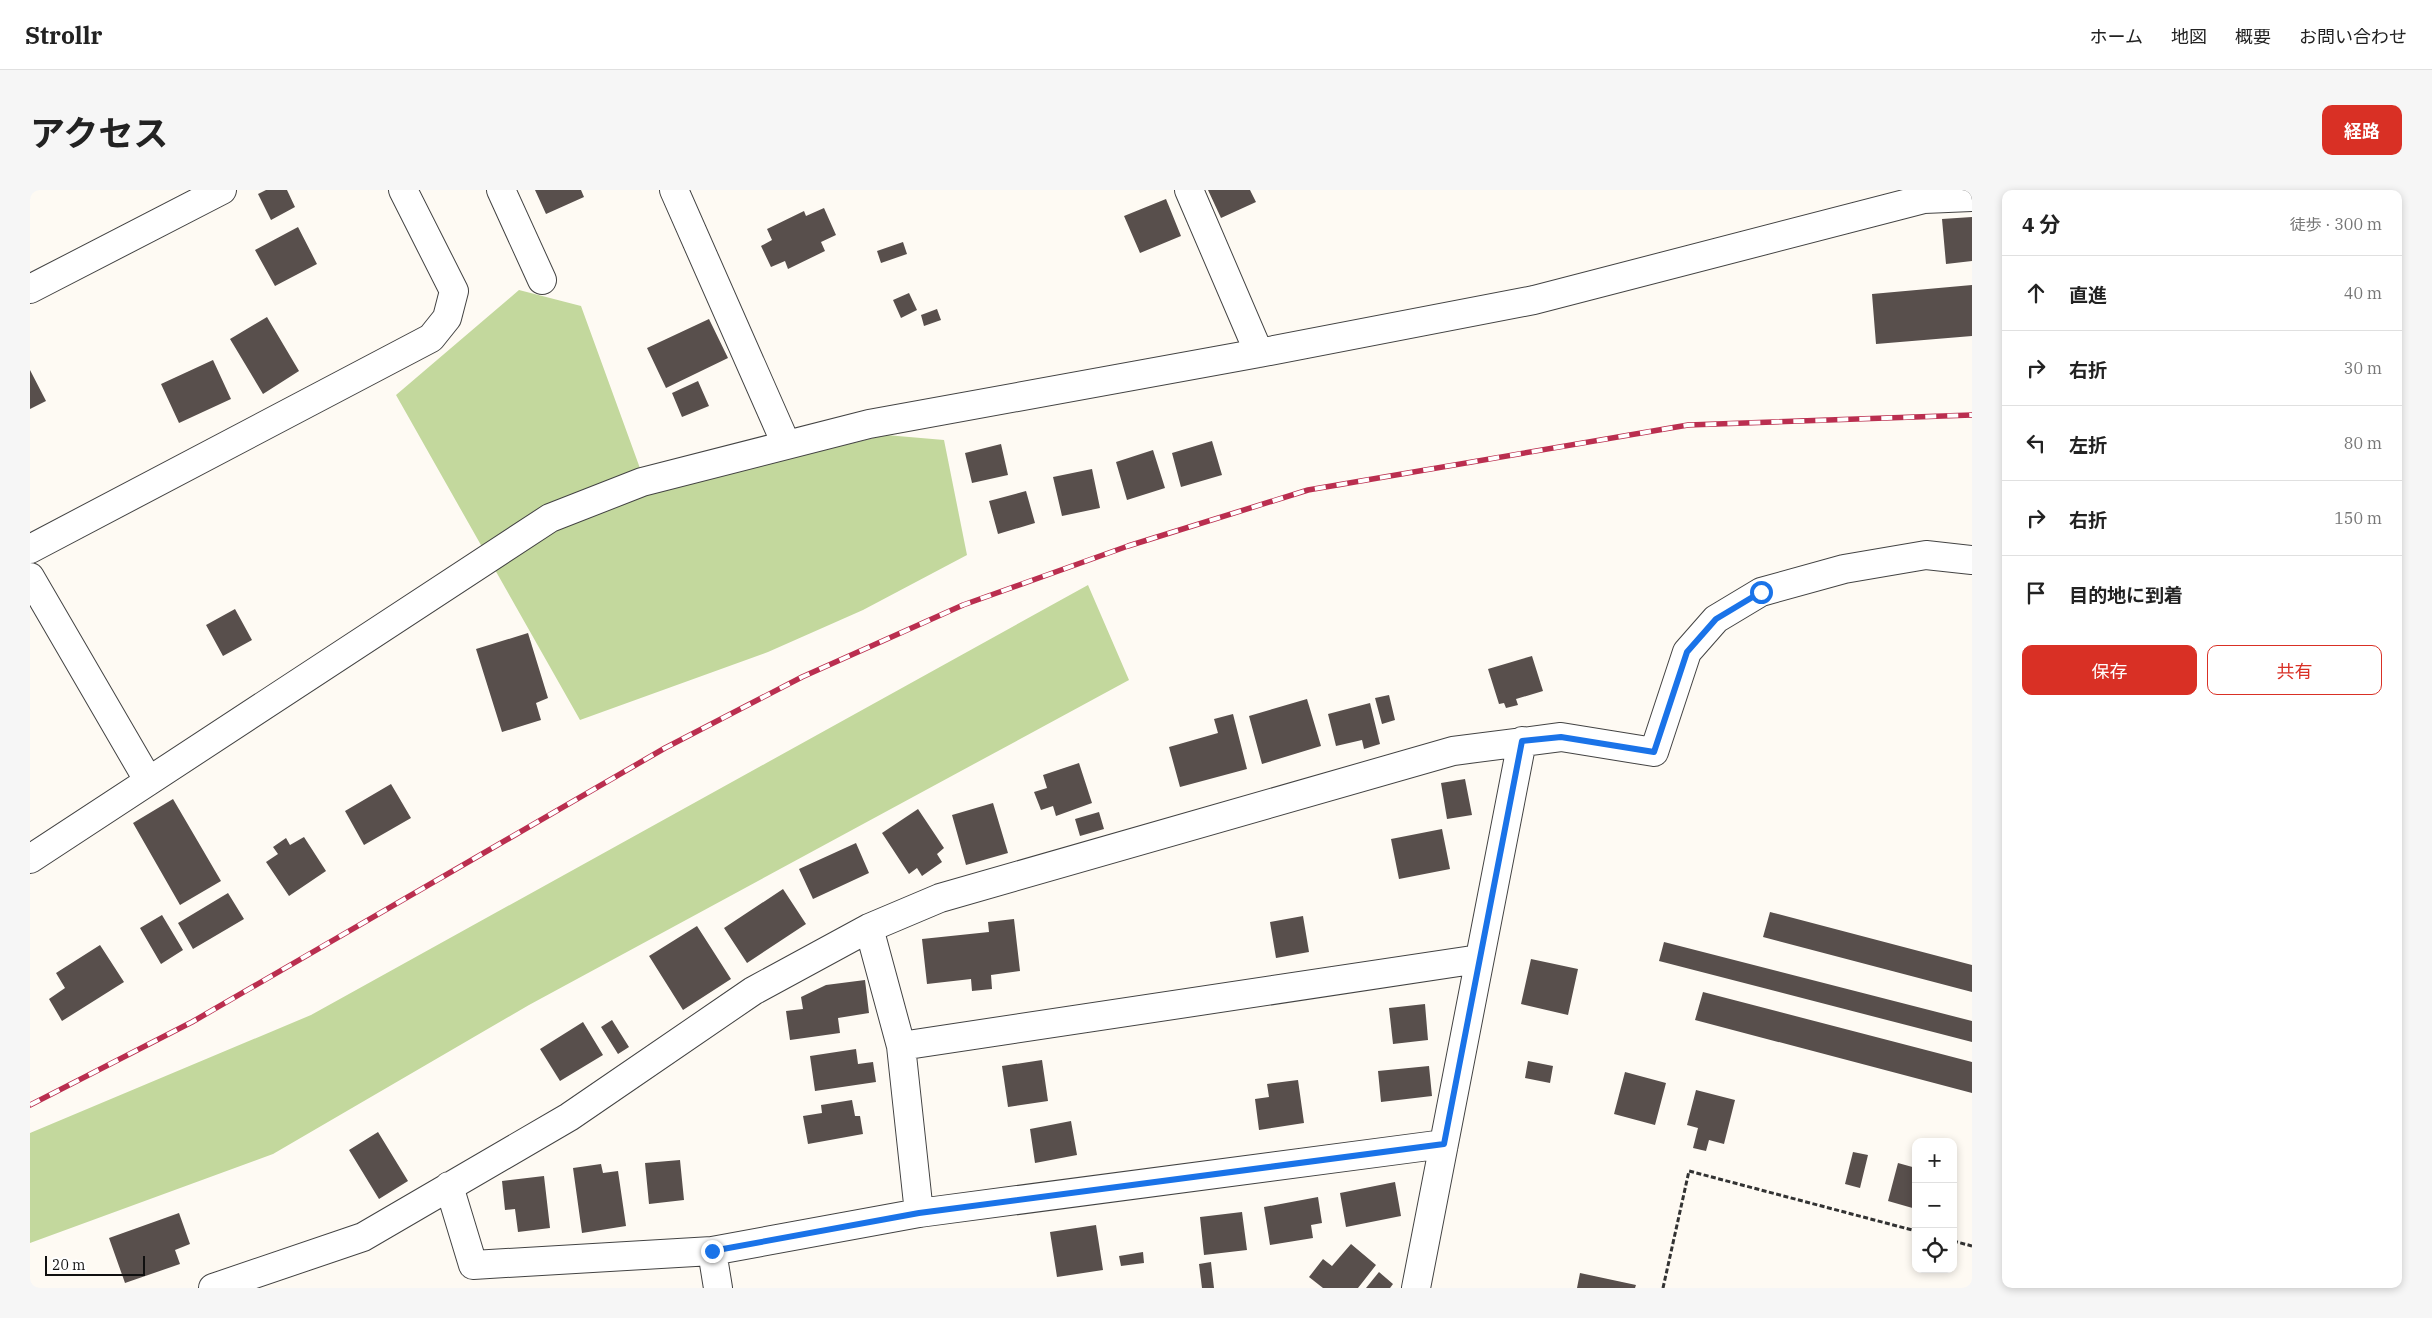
<!DOCTYPE html>
<html lang="ja">
<head>
<meta charset="utf-8">
<style>
  body { margin:0; font-family:"IBM Plex Serif","Noto Sans JP",serif; background:#f6f6f6; color:#222 }
  .controls { position:absolute; right:15px; bottom:15px; display:grid; overflow:hidden; border-radius:10px; box-shadow:0 2px 8px #0003 }
  .controls button { width:45px; height:45px; display:grid; place-items:center; padding:0; border:0; border-bottom:1px solid #e0e0e0; background:#fff; color:#222; font:25px sans-serif }
  .scale { position:absolute; left:15px; bottom:12px; width:100px; box-sizing:border-box; padding-left:5px; border:2px solid #101010; border-top:0; font-size:14px; line-height:18px; white-space:nowrap; color:#101010; -webkit-text-stroke:4px #fff; paint-order:stroke }
  .stop { position:absolute; width:15px; height:15px; margin:-11px; border:4px solid #1a73e8; border-radius:50%; background:#fff }
  .stop.end { background:#1a73e8; border-color:#fff; box-shadow:0 1px 5px #0008 }
  .list { margin:0; padding:0; list-style:none }
  h2 { display:flex; justify-content:space-between; align-items:center; height:65px; margin:0; padding:0 20px; font-size:21px }
  h2 small { font-size:16px; font-weight:400; color:#767676 }
  .list li { display:grid; grid-template-columns:32px 1fr auto; gap:15px; align-items:center; box-sizing:border-box; height:75px; padding:0 20px; border-top:1px solid #e0e0e0 }
  .list b { display:block; font-size:19px; white-space:nowrap }
  .list em { font-size:16px; font-style:normal; color:#767676 }
  .actions { display:flex; gap:10px; padding:15px 20px }
  .actions a { flex:1; padding:11px 0; border:1px solid #d93025; border-radius:10px; text-align:center; font-size:18px; color:#d93025 }
  .actions .main { background:#d93025; color:#fff }
  .icon { flex:none; width:28px; height:28px; fill:none; stroke:currentColor; stroke-width:2; stroke-linecap:round; stroke-linejoin:round }
  .map { position:relative; flex:none; width:1942px; height:1098px; overflow:hidden; border-radius:10px }
  header { display:flex; align-items:center; gap:30px; box-sizing:border-box; height:70px; padding:0 25px; background:#fff; border-bottom:1px solid #e0e0e0 }
  header strong { font-size:24px }
  nav { display:flex; gap:28px; margin-inline-start:auto; font-size:18px }
  .intro { display:flex; align-items:center; justify-content:space-between; box-sizing:border-box; height:120px; padding:0 30px }
  h1 { margin:0; font-size:35px }
  .button { padding:12px 22px; border-radius:10px; background:#d93025; color:#fff; font-size:18px; font-weight:700 }
  main { display:flex; gap:30px; padding:0 30px }
  aside { flex:1; background:#fff; border-radius:10px; box-shadow:0 2px 8px #0003 }
  .map>svg:first-child { display:block }
  .forest { fill:#c3d89d }
  .building { fill:#584f4c }
  .lines { fill:none; stroke-linecap:round; stroke-linejoin:round }
  .minor-casing { stroke:#434343; stroke-width:30 }
  .path { stroke:#323232; stroke-width:3; stroke-dasharray:5 2.5; stroke-linecap:butt }
  .minor { stroke:#fff; stroke-width:28 }
  .rail-casing { stroke:#ba2e4f; stroke-width:5.5 }
  .rail { stroke:#fff; stroke-width:4; stroke-dasharray:11; stroke-linecap:butt }
  .route { stroke:#1a73e8; stroke-width:6 }
</style>
</head>
<body>
<header>
<strong>Strollr</strong>
<nav><a>ホーム</a><a>地図</a><a>概要</a><a>お問い合わせ</a></nav>
</header>
<div class="intro"><h1>アクセス</h1><a class="button">経路</a></div>
<main>
<div class="map">
<svg width="1942" height="1098" viewBox="0 0 1942 1098">
  <rect width="100%" height="100%" fill="#fefaf3"/>
  <!-- forest -->
  <path class="forest" d="M489,100L551,116L619,303L856,245L914,250L937,365L833,420L738,462L550,530L366,205Z
    M1058,395L1099,490L499,815L243,964L0,1053V943L281,825Z"/>
  <!-- building -->
  <path class="building" d="M236,0H257L265,17L241,30L228,4Z
    M505,0H551L554,7L516,24Z
    M1178,0H1220L1226,12L1191,28Z
    M1136,9L1151,46L1110,63L1094,26Z
    M794,18L806,45L791,52L795,61L758,79L755,71L741,77L731,56L742,50L737,39L774,21L776,26Z
    M1942,27V71L1916,74L1912,29Z
    M268,37L287,74L245,96L225,60Z
    M873,52L877,64L851,73L847,61Z
    M1942,95V146L1846,154L1842,104Z
    M879,103L887,120L871,128L863,110Z
    M907,119L911,130L894,136L891,125Z
    M237,127L269,181L233,204L200,149Z
    M679,129L698,168L636,198L617,158Z
    M183,170L201,209L149,233L131,194Z
    M0,180L16,211L0,219Z
    M668,191L679,216L652,227L642,203Z
    M1182,251L1192,285L1151,297L1142,263Z
    M971,254L978,285L942,293L935,263Z
    M1123,260L1135,298L1097,310L1086,272Z
    M1062,279L1070,318L1032,326L1023,287Z
    M996,301L1005,333L968,344L959,311Z
    M205,419L222,450L193,466L176,435Z
    M498,443L518,508L506,513L511,530L472,542L446,459Z
    M1502,466L1513,501L1486,509L1488,515L1476,518L1474,513L1469,514L1458,479Z
    M1359,505L1365,530L1352,534L1345,508Z
    M1277,509L1291,556L1232,574L1219,526Z
    M1340,513L1350,554L1334,559L1332,550L1306,556L1298,524Z
    M1203,524L1217,579L1150,597L1139,557L1188,543L1184,529Z
    M1049,573L1062,613L1026,626L1023,616L1011,620L1004,602L1017,598L1013,585Z
    M1435,589L1442,625L1417,629L1411,593Z
    M361,594L381,628L334,655L315,621Z
    M143,609L191,691L150,715L103,633Z
    M963,613L978,663L936,675L922,625Z
    M888,619L914,658L907,664L912,672L892,686L887,678L879,684L852,643Z
    M1069,622L1074,639L1050,646L1045,629Z
    M1412,639L1420,679L1369,689L1361,649Z
    M274,647L296,681L259,706L236,672L248,664L243,657L256,648L260,655Z
    M826,653L839,683L783,709L769,679Z
    M753,699L776,734L717,773L694,738Z
    M198,703L214,729L163,759L148,733Z
    M1740,722L1942,775V802L1733,747Z
    M132,725L153,760L131,774L110,738Z
    M1273,726L1279,762L1246,768L1240,732Z
    M984,729L990,781L961,785L962,799L942,801L941,789L897,794L892,749L959,742L958,732Z
    M667,736L701,789L653,820L619,766Z
    M1634,752L1942,831V852L1629,771Z
    M70,755L94,792L32,831L19,809L35,798L26,783Z
    M1501,769L1548,779L1538,825L1491,814Z
    M835,790L839,823L808,828L810,843L760,850L756,821L773,819L771,807L796,795Z
    M1673,802L1942,872V903L1665,830Z
    M1395,814L1398,850L1363,854L1359,818Z
    M582,830L599,857L588,864L571,837Z
    M553,832L573,865L530,891L510,859Z
    M826,859L828,874L843,872L846,892L785,901L780,866Z
    M1012,870L1018,911L978,917L972,876Z
    M1498,871L1523,876L1520,893L1495,888Z
    M1399,876L1402,906L1351,912L1348,881Z
    M1595,882L1636,893L1625,935L1584,924Z
    M1268,890L1274,933L1229,940L1225,909L1239,907L1237,894Z
    M1666,900L1705,910L1694,954L1679,950L1676,961L1663,958L1668,938L1657,935Z
    M822,910L825,926H830L833,944L778,954L773,926L792,923L791,915Z
    M1041,931L1047,965L1005,973L1000,939Z
    M348,942L378,991L349,1009L319,960Z
    M1823,962L1838,965L1830,998L1815,994Z
    M650,970L654,1010L619,1014L615,973Z
    M1868,973L1886,978V1019L1858,1011Z
    M571,974L573,983L588,981L596,1036L552,1043L543,978Z
    M514,986L520,1038L488,1042L485,1019L475,1020L472,991Z
    M1365,992L1371,1026L1316,1037L1310,1003Z
    M1288,1007L1292,1033L1281,1035L1283,1048L1240,1055L1234,1017Z
    M1212,1022L1217,1060L1174,1065L1170,1027Z
    M149,1023L160,1054L145,1060L150,1074L95,1093L79,1048Z
    M1066,1035L1073,1080L1027,1087L1020,1042Z
    M1321,1054L1346,1075L1328,1098H1293L1279,1087L1293,1069L1302,1076Z
    M1113,1062L1114,1073L1091,1076L1089,1066Z
    M1181,1072L1184,1098H1172L1169,1074Z
    M1349,1082L1363,1094L1360,1098H1336Z
    M1550,1083L1606,1095L1605,1098H1547Z"/>
  <g class="lines">
    <!-- minor casing -->
    <g class="minor-casing">
      <path id="minor" d="M471,0L512,90
        M644,0L756,254
        M1159,0L1229,163
        M0,99L192,0
        M0,359L401,148L417,128L424,101L373,0
        M0,387L118,590
        M0,669L520,328L612,292L839,234L1229,163L1504,110L1894,9L1942,7
        M839,738L871,856L889,1023
        M871,856L1449,769
        M419,996L443,1075L682,1061L889,1023L1414,954
        M682,1061L688,1098
        M183,1098L333,1047L539,927L723,801L839,738L910,708L1423,561L1531,547L1624,562L1657,462L1686,429L1731,402L1814,379L1896,365L1942,370
        M1386,1098L1492,551"/>
    </g>
    <!-- path -->
    <path class="path" d="M1923,1051L1942,1056
      M1633,1098L1659,981L1886,1041"/>
    <!-- minor -->
    <use href="#minor" class="minor"/>
    <!-- rail casing -->
    <g class="rail-casing">
      <path id="rail" d="M0,915L162,832L635,558L772,487L933,415L1098,356L1278,300L1658,235L1942,225"/>
    </g>
    <!-- rail -->
    <use href="#rail" class="rail"/>
  </g>
  <g class="lines">
    <!-- route -->
    <path class="route" d="M682,1061L889,1023L1414,954L1492,551L1531,547L1624,562L1657,462L1686,429L1731,402"/>
  </g>
</svg>
<div class="controls">
<button>+</button>
<button>−</button>
<button><svg class="icon" aria-label="locate" viewBox="0 0 24 24"><circle cx="12" cy="12" r="6"/><path d="M12 2v4M12 18v4M2 12h4M18 12h4"/></svg></button>
</div>
<div class="scale">20 m</div>
<div class="stop" style="left:1731px;top:402px"></div>
<div class="stop end" style="left:682px;top:1061px"></div>
</div>
<aside>
<h2>4 分<small>徒歩 · 300 m</small></h2>
<ul class="list">
<li><svg class="icon" aria-label="ahead" viewBox="0 0 24 24"><path d="M12 20V5M6 11l6-6 6 6"/></svg><div><b>直進</b></div><em>40 m</em></li>
<li><svg class="icon" aria-label="right" viewBox="0 0 24 24"><path d="M7 20v-9h11M14 6l5 5-5 5"/></svg><div><b>右折</b></div><em>30 m</em></li>
<li><svg class="icon" aria-label="left" viewBox="0 0 24 24"><path d="M17 20v-9H6M10 6l-5 5 5 5"/></svg><div><b>左折</b></div><em>80 m</em></li>
<li><svg class="icon" aria-label="right" viewBox="0 0 24 24"><path d="M7 20v-9h11M14 6l5 5-5 5"/></svg><div><b>右折</b></div><em>150 m</em></li>
<li><svg class="icon" aria-label="arrive" viewBox="0 0 24 24"><path d="M6 21V4h12l-3 4 3 4H6"/></svg><div><b>目的地に到着</b></div></li>
</ul>
<div class="actions"><a class="main">保存</a><a>共有</a></div>
</aside>
</main>
</body>
</html>
